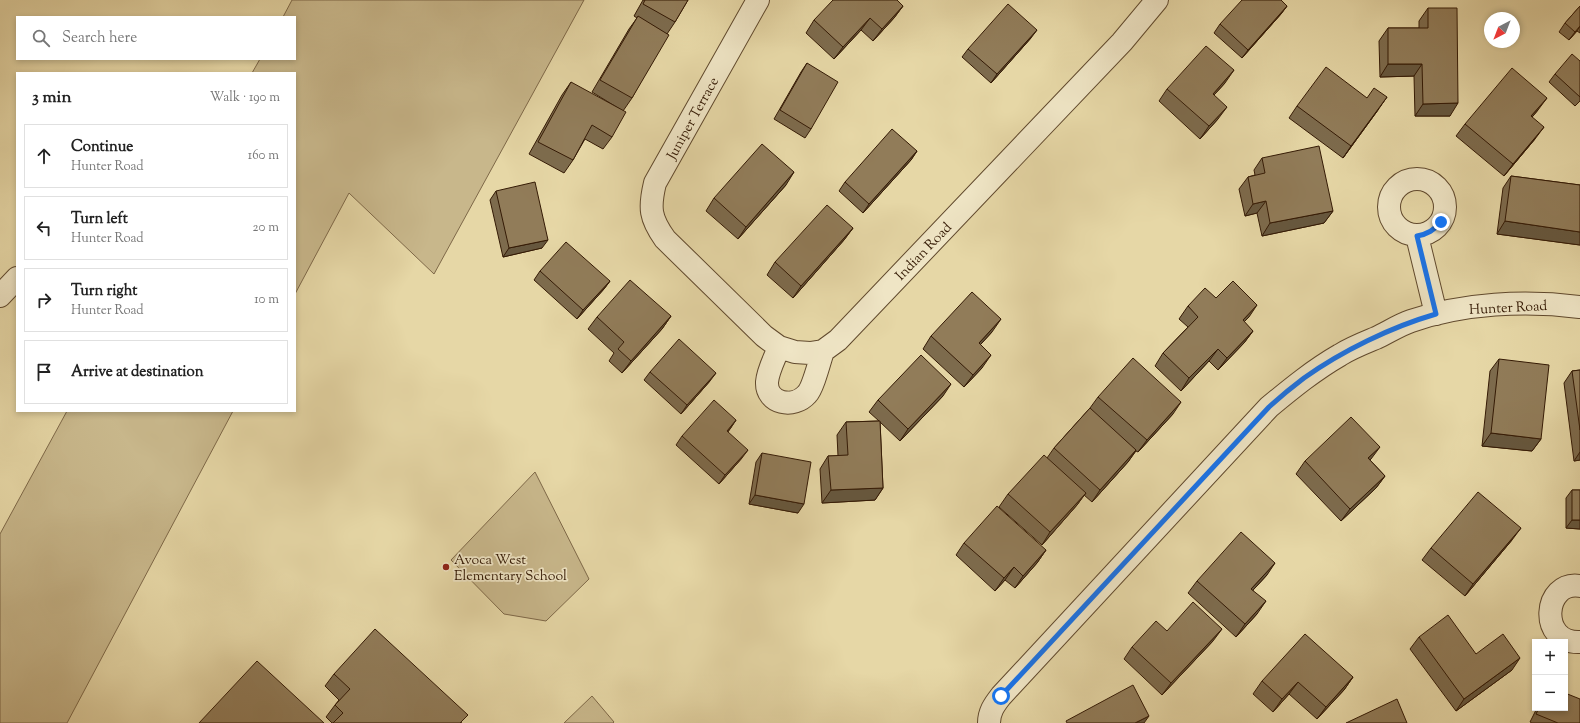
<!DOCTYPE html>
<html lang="en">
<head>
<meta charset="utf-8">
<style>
  body { margin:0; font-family:"Sorts Mill Goudy",serif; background:#f6f6f6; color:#222 }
  .controls { position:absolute; right:12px; bottom:12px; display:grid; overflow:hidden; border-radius:0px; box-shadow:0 2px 6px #0003 }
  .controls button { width:36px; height:36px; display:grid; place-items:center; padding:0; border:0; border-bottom:1px solid #e0e0e0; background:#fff; color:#222; font:20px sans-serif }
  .compass { position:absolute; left:1484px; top:12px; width:36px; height:36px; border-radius:50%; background:#fff; box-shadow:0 2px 6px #0003; rotate:222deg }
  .stop { position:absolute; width:12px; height:12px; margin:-9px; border:3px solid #1a73e8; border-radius:50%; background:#fff }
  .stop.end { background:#1a73e8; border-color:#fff; box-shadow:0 1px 4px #0008 }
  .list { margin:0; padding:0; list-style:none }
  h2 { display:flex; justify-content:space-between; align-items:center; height:52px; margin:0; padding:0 16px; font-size:17px }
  h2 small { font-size:13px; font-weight:400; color:#767676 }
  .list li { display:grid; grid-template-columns:26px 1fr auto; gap:12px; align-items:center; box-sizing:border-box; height:64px; margin:0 8px 8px; padding:0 8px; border:1px solid #e0e0e0; border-radius:0px }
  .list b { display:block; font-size:15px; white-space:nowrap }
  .list p { margin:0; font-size:13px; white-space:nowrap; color:#767676 }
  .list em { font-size:13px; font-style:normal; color:#767676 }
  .icon { flex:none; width:22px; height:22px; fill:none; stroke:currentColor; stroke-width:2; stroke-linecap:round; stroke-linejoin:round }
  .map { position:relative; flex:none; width:1580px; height:723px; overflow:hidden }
  .search { position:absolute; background:#fff; box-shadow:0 2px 6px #0003; left:16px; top:16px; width:280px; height:44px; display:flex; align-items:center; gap:10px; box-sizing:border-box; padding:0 14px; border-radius:0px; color:#767676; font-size:15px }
  .panel { position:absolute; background:#fff; box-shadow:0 2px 6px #0003; left:16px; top:72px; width:280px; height:340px; border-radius:0px }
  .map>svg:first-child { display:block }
  .green { fill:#c8b78b; stroke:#7e6848 }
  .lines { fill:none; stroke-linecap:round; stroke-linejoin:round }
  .minor-casing { stroke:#60492d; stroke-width:24 }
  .minor { stroke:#efe5c5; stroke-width:22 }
  .wall { fill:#7d6b4d; stroke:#341a05 }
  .shaded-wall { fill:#66573e; stroke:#341a05 }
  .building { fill:#917c59; stroke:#341a05 }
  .route { stroke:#1a73e8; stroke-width:5 }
  .poi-dot { fill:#8f2418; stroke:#efe5c5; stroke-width:1.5 }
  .labels { text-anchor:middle; stroke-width:3.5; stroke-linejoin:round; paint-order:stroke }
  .street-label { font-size:14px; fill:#341a05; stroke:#efe5c5 }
  .poi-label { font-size:14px; fill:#341a05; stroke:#efe5c5; text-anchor:start }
</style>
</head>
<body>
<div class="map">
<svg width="1580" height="723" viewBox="0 0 1580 723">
  <rect width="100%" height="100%" fill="#e6d7a6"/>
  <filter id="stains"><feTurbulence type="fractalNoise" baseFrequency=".005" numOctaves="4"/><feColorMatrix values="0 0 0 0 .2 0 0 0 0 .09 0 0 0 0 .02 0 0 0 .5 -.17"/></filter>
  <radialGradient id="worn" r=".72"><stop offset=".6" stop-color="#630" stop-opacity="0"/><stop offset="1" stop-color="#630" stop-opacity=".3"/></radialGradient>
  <!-- green -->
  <path class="green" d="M292,0H584L434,274L349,193L295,294V73H252L260,59H295V17H283Z
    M67,411H233L67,723H0V534Z
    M535,472L589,579L546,621L504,614L451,560Z
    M592,696L614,722L613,723H564Z"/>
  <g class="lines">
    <!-- minor casing -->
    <g class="minor-casing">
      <path id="minor" d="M758,0L655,183C649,208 650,218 665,239L764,336L779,347L795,352L810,353L823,351L838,340L1122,42L1157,0
        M1389 207a28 28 0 1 1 56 0a28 28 0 1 1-56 0Z
        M1417,236L1436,314
        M0,296L17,278
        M779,347C775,358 768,370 767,382C766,404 794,409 807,394C813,388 820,360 823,351
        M1580,586C1543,580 1538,644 1580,642
        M989,723C989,712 994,705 1001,696L1269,407C1292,388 1314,370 1340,355C1351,348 1364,343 1376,338C1387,333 1399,325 1411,321C1464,303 1525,300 1580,307"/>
    </g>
    <!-- minor -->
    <use href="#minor" class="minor"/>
  </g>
  <!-- wall -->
  <path class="wall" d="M643,0H688L675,22L667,34L632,98L623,111L592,92L629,29L637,18L634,16Z
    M903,6L894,18L873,41L861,30L834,59L806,33L814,20Z
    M1287,6L1281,14L1242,58L1214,33L1220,24Z
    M1580,6V33L1577,31L1569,40L1559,32L1565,23Z
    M1428,8L1450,116H1415L1414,76L1380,77L1379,41L1388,28H1419V21Z
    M1031,38L991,83L962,57L968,49Z
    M1580,61V101L1575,106L1549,82L1555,74Z
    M807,63L811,129L805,138L774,119L801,72Z
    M571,82L612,137L603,149L585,139L573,160L564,173L529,154L562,95Z
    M1225,83L1214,95L1218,119L1200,139L1159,101L1167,89Z
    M1297,106L1378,110L1343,158L1289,118Z
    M1538,110L1532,117L1535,139L1504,176L1456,136L1465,124Z
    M917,151L911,160L863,213L839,191L845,182Z
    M1262,158L1333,211L1324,223L1262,236L1257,213L1245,216L1239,189L1248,177L1255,175L1254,170Z
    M1511,176L1580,185V245L1497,234L1503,188Z
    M786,185L738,239L706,211L714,198Z
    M496,191L542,248L503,257L490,200Z
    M853,228L844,240L793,298L767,275L775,262Z
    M540,271L610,281L604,289L577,319L534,280Z
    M1216,298L1249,317L1244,322L1253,331L1244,343L1218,370L1209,361L1181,391L1155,366L1163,353L1188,327L1179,319L1188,306Z
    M671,316L662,329L622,373L609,361L614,353L588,329L597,317Z
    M992,332L980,345L982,368L964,387L923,349L931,336Z
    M1499,359L1541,439L1532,451L1482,446L1490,371Z
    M1580,370V460L1574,461L1564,383L1572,371Z
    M650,372L710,381L681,414L644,380Z
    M943,396L900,441L880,422L883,488L875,500L822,503L820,469L828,456H838L837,435L846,422L879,421L869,412L878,400Z
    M1098,397L1173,414L1138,452L1136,451L1128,462L1092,502L1084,495L1077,505L1042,545L999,507L1008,494L1047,458L1054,448L1090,408Z
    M736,420L728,432L742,458L719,484L676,445L682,436Z
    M762,453L798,513L749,504L756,462Z
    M1371,459L1370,460L1385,476L1376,488L1341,521L1296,474L1305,461Z
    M1572,490H1580V529L1566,528V498Z
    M1512,540L1465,596L1422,560L1431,548Z
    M964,543L1046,550L1037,563L1015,588L1005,580L995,591L956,555Z
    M1267,575L1253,590L1257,614L1236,637L1188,593L1197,581Z
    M1167,631L1213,641L1162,695L1124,659L1132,647Z
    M1419,637L1476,654L1512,670L1456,711L1410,649Z
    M334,674L462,723H332L326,717L335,705L339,700L325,686Z
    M1353,677L1344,690L1317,719L1289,694L1273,712L1253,694L1262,681Z
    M1537,708H1565L1580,723H1532L1530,722Z"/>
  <!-- shaded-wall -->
  <path class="shaded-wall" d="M903,6L894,18L873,41L882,29Z
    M1287,6L1281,14L1242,58L1248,50Z
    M870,18L861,30L834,59L843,47Z
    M1580,26L1577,31L1569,40L1575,32Z
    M1037,30L1031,38L991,83L997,74Z
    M1388,64H1422L1414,76L1380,77Z
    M1234,70L1225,83L1204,106L1213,94Z
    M1387,97L1378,110L1343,158L1351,146Z
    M1547,98L1538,110L1523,128L1531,116Z
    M1458,103L1450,116H1415L1423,104Z
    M1227,107L1218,119L1200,139L1209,126Z
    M1544,127L1535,139L1504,176L1513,164Z
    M917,151L911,160L863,213L869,204Z
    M794,172L786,185L738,239L746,227Z
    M1266,201L1257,213L1245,216L1253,204Z
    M1333,211L1324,223L1262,236L1270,223Z
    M1505,221L1580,232V245L1497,234Z
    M853,228L844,240L793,298L801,286Z
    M548,240L542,248L503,257L509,248Z
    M610,281L604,289L577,319L583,310Z
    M1257,305L1249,317L1234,332L1243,320Z
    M671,316L662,329L622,373L631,361Z
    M1001,319L992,332L970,356L979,343Z
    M1253,331L1244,343L1218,370L1227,358Z
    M1218,349L1209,361L1181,391L1189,378Z
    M991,355L982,368L964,387L973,375Z
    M716,373L710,381L681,414L687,405Z
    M951,384L943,396L900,441L908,429Z
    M1181,402L1173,414L1138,452L1147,440Z
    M736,420L730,429L721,439L727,431Z
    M1491,433L1541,439L1532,451L1482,446Z
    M1380,447L1371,459L1359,470L1368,458Z
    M748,450L742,458L719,484L725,475Z
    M1136,450L1128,462L1092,502L1100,490Z
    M1580,452V460L1574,461Z
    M1385,476L1376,488L1341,521L1350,509Z
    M883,488L875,500L822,503L831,490Z
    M1086,493L1077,505L1042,545L1050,532Z
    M755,495L804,504L798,513L749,504Z
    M1572,520H1580V529L1566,528Z
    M1521,528L1512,540L1465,596L1473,584Z
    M1046,550L1037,563L1015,588L1023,576Z
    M1275,563L1267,575L1243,601L1251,589Z
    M1014,567L1005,580L995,591L1004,578Z
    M1266,601L1257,614L1236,637L1245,624Z
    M1222,629L1213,641L1162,695L1171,683Z
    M1520,658L1512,670L1456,711L1464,699Z
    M1353,677L1344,690L1317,719L1326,707Z
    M1298,682L1289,694L1273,712L1282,699Z
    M1149,716L1144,723H1135Z"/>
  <!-- building -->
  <path class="building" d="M645,0H688L675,22L643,4Z
    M833,0H897L903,6L882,29L870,18L843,47L814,20Z
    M1242,0H1281L1287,6L1248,50L1220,24Z
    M1008,4L1037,30L997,74L968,49Z
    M1580,6V26L1575,32L1565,23Z
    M1428,8H1457L1458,103L1423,104L1422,64H1388V28H1428Z
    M638,16L669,35L632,98L600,80Z
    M1206,46L1234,70L1213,94L1227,107L1209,126L1167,89Z
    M1572,54L1580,61V97L1555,74Z
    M807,63L838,82L811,129L780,110Z
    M1326,67L1367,98L1374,88L1387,97L1351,146L1297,106Z
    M1512,68L1547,98L1531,116L1544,127L1513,164L1465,124Z
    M571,82L626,112L612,137L592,125L573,160L538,142Z
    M892,129L917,151L869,204L845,182Z
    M762,144L794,172L746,227L714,198Z
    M1319,146L1333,211L1270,223L1266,201L1253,204L1248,177L1265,173L1262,158Z
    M1511,176L1580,185V232L1505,221Z
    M535,182L548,240L509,248L496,191Z
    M827,205L853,228L801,286L775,262Z
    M566,242L610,281L583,310L540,271Z
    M630,280L671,316L631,361L618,349L624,342L597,317Z
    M1233,281L1257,305L1243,320L1253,331L1227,358L1218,349L1189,378L1163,353L1198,317L1188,306L1205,288L1216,298Z
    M972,292L1001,319L979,343L991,355L973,375L931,336Z
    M679,339L716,373L687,405L650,372Z
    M921,355L951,384L908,429L878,400Z
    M1133,358L1181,402L1147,440L1098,397Z
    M1499,359L1549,365L1541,439L1491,433Z
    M1580,370V430L1572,371Z
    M714,400L736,420L727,431L748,450L725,475L682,436Z
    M1090,408L1136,450L1100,490L1054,448Z
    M1351,417L1380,447L1368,458L1385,476L1350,509L1305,461Z
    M880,421L883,488L831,490L828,456L848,455L846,422Z
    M762,453L811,462L804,504L755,495Z
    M1044,455L1086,493L1050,532L1008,494Z
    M1572,490H1580V520H1572Z
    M1478,492L1521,528L1473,584L1431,548Z
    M997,506L1046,550L1023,576L1014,567L1004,578L964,543Z
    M1241,532L1275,563L1251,589L1266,601L1245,624L1197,581Z
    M1193,602L1222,629L1171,683L1132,647L1156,621L1167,631Z
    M1448,615L1476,654L1503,634L1520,658L1464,699L1419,637Z
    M375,629L468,715L460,723H333L343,713L335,705L350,689L334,674Z
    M1305,634L1353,677L1326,707L1298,682L1282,699L1262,681Z
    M257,661L324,723H199Z
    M1133,685L1149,716L1135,723H1067L1066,721Z
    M1565,693L1580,699V723H1558L1536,714L1539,708H1565Z
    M1397,699L1407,723H1346Z"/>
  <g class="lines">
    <!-- route -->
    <path class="route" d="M1001,696L1269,407C1280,397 1292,387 1304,378C1342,351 1391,327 1436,314L1417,236C1428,234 1434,230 1441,222"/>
  </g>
  <!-- markers -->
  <circle class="poi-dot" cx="446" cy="567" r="4"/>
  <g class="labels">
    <!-- street labels -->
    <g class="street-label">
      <text transform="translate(692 118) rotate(-61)" y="5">Juniper Terrace</text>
      <text transform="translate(923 251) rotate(-46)" y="5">Indian Road</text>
      <text transform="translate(1508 307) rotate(-3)" y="5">Hunter Road</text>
    </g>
    <!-- poi labels -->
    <g class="poi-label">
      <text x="454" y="564">Avoca West<tspan x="454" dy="16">Elementary School</tspan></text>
    </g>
  </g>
  <rect width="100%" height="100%" filter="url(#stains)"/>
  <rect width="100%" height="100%" fill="url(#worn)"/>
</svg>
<div class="controls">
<button>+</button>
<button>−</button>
</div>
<svg class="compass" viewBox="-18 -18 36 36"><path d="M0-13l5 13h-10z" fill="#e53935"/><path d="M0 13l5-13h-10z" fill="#767676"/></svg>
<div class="stop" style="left:1001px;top:696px"></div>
<div class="stop end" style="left:1441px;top:222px"></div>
<div class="search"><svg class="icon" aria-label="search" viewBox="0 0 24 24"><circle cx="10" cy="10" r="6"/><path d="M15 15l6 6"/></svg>Search here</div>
<section class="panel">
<h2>3 min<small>Walk · 190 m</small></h2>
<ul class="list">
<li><svg class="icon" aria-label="ahead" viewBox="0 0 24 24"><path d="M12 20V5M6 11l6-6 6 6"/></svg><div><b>Continue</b><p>Hunter Road</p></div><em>160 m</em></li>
<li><svg class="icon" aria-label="left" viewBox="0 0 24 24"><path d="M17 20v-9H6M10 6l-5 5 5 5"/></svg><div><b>Turn left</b><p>Hunter Road</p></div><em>20 m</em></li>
<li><svg class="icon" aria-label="right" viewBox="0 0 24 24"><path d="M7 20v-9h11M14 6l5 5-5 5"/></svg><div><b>Turn right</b><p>Hunter Road</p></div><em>10 m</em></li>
<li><svg class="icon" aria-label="arrive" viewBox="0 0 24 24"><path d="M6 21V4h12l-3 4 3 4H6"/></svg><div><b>Arrive at destination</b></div></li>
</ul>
</section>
</div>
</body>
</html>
